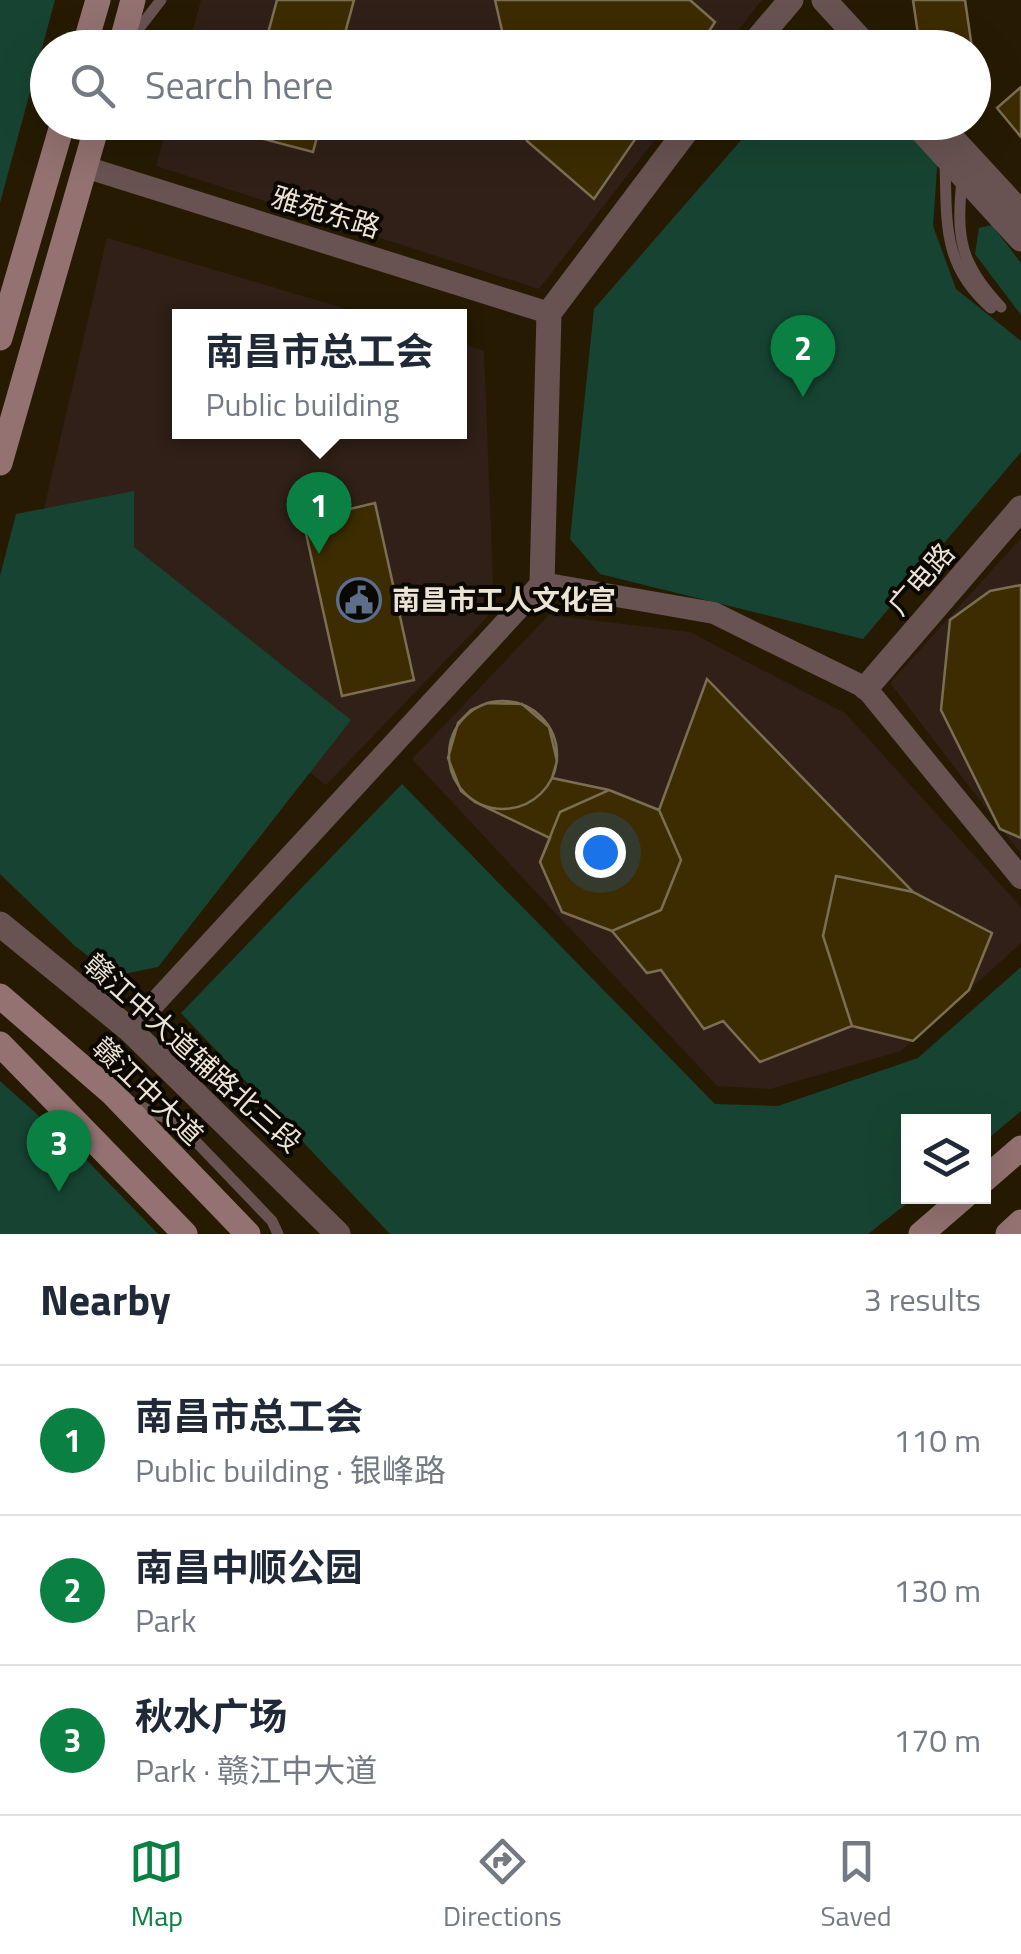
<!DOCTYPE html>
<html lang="en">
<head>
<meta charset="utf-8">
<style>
  body { margin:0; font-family:"Titillium Web","Noto Sans SC",sans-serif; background:#f6f6f7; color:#1f2937 }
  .controls { position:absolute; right:30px; bottom:30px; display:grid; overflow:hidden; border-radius:0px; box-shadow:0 10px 40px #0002 }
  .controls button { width:90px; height:90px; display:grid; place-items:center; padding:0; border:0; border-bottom:2px solid #e0e1e3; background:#fff; color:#1f2937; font:50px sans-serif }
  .you { position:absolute; left:600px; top:852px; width:35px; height:35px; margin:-25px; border:8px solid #fff; border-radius:50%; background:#1a73e8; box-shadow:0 0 0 15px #1a73e833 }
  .badge { display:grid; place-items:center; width:65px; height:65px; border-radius:50%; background:#0b8043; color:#fff; font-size:32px; font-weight:700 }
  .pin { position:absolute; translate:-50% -82px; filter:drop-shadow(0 2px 5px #0008) }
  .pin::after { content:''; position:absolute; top:52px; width:35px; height:30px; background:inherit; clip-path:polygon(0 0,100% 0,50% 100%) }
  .popup { position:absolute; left:172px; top:309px; width:295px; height:130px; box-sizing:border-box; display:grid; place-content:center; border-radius:0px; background:#fff; filter:drop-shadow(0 2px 8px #0005); font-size:32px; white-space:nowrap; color:#747a83 }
  .popup b { font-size:38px; color:#1f2937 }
  .popup::after { content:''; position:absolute; left:50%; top:100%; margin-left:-20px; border:20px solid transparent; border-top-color:#fff }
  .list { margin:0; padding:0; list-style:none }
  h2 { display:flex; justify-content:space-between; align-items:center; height:130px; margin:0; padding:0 40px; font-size:42px }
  h2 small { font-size:32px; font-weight:400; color:#747a83 }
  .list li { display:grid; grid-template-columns:65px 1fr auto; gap:30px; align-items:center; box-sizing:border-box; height:150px; padding:0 40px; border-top:2px solid #e0e1e3 }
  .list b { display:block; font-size:38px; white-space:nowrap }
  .list p { margin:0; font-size:32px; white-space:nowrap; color:#747a83 }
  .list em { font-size:32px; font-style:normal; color:#747a83 }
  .icon { flex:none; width:55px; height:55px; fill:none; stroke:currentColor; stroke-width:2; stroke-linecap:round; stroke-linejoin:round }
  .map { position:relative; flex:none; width:1021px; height:1234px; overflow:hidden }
  .search { position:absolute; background:#fff; box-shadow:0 10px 40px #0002; left:30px; right:30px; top:30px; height:110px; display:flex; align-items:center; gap:25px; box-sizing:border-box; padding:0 35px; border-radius:55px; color:#747a83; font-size:38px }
  .sheet { height:580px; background:#fff }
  nav { display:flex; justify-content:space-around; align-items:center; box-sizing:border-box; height:140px; border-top:2px solid #e0e1e3; background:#fff; font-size:28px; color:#747a83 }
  nav a { display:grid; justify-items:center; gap:5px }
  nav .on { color:#0b8043 }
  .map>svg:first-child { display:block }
  .commercial { fill:#302017 }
  .green { fill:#174432 }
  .building { fill:#3d2c01; stroke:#7b6f53; stroke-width:2.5 }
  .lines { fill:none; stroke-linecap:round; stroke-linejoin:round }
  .service { stroke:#685352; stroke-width:11 }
  .minor { stroke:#685352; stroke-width:22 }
  .tertiary { stroke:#685352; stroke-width:25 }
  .secondary { stroke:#937271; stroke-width:25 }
  .labels { text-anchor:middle; stroke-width:8; stroke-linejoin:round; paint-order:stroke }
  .street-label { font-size:28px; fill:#ebe4d4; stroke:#0b0701 }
  .poi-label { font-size:28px; font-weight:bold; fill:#ebe4d4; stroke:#0b0701; text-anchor:start }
</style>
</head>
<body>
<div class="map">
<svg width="1021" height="1234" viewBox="0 0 1021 1234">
  <rect width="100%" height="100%" fill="#261b02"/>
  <!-- commercial -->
  <path class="commercial" d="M201,0H762L725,47L188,48Z
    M168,123H668L539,289L156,166Z
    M107,238L370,316H179V432H459V343L484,351L494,610L326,785L33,556Z
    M1021,538V854L890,683Z
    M549,615L690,632L845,713L1021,907V943L901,1051L770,1089L717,1086L412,759Z"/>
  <!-- green -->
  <path class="green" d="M0,0H55L0,203Z
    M756,123H892L938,155L933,226L956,289L1021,341V452L863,639L600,574L570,539L594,309Z
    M992,225L1021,263V315L975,254L979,228Z
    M134,491V547L351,720L158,967L114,976L75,946L0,874V576L16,514Z
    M402,784L715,1104L778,1106L918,1058L1021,967V1111L984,1142V1122H908V1196L915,1197L868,1234H390L181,1013Z
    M0,1081L77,1150L158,1234H0Z"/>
  <!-- building -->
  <path class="building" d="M277,0H354L341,48H264Z
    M495,0H690L715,22L698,48H506Z
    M913,0H965L972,48H920Z
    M1021,87V137L997,108Z
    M244,122H321L313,152L241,133Z
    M523,122H647L594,199L527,141Z
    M375,503L414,680L342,696L303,520Z
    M1021,585V838L1000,829L941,710L950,620L990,591Z
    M707,679L913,892L836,876L823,936L852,1026L760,1062L723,1021L704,1029L661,970L647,973L612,931L562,912L540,862L550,838L475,802L461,791L448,758L458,723L471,710L487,703L522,704L549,727L557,761L552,778L609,790L659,810Z
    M449 755a54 54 0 1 1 108 0a54 54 0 1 1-108 0Z
    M609,790L659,810L681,860L661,910L612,931L562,912L540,862L560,812Z
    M836,876L913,892L992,933L969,990L913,1041L852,1026L823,936Z"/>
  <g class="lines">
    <!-- service -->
    <path class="service" d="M130,40L161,0
      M945,163C947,224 942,265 991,308
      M962,180C956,238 960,264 1001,307
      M132,1102L180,1125L272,1221L278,1234"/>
    <!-- minor -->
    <path class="minor" d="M85,167L549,313
      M130,1030L542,583L714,613L866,688L1021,878"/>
    <!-- tertiary -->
    <path class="tertiary" d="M824,0L868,48
      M750,48L791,0
      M914,122L1021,239
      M937,122L1021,213
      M542,583L549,313L693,122
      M866,688L1021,508
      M0,924L130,1030L338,1234"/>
    <!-- secondary -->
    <path class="secondary" d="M84,48L98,0
      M120,48L133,0
      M0,338L63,122
      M0,463L98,122
      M0,996L112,1093L248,1234
      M0,1044L185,1234
      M984,1180L1021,1148
      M921,1234L965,1196
      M1008,1234L1021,1222"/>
  </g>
  <!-- icons -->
  <defs>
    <g id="civic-ring" transform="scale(2.25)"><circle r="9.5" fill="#0b0701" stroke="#5c6f8a" stroke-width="1.5"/><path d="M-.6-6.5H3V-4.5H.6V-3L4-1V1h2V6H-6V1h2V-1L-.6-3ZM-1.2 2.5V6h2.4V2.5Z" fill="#5c6f8a"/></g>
  </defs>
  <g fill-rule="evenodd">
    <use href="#civic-ring" x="359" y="600"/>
  </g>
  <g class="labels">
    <!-- street labels -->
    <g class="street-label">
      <text transform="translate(326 212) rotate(17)" y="10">雅苑东路</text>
      <text transform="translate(921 579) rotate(-49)" y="10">广电路</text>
      <text transform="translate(193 1053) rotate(42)" y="10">赣江中大道辅路北三段</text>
      <text transform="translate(148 1091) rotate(44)" y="10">赣江中大道</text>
    </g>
    <!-- poi labels -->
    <g class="poi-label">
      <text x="392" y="610">南昌市工人文化宫</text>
    </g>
  </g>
</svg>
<div class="controls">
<button><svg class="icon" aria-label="layers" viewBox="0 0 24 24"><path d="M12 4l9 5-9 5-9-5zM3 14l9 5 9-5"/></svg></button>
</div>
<div class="you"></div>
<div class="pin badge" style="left:319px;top:554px">1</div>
<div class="popup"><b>南昌市总工会</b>Public building</div>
<div class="pin badge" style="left:803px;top:397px">2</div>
<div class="pin badge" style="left:59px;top:1192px">3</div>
<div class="search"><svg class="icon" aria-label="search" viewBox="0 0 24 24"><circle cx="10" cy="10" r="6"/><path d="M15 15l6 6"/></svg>Search here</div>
</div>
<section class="sheet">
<h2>Nearby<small>3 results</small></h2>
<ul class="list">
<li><span class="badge">1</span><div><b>南昌市总工会</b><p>Public building · 银峰路</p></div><em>110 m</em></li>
<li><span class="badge">2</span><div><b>南昌中顺公园</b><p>Park</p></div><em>130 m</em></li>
<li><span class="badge">3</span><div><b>秋水广场</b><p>Park · 赣江中大道</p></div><em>170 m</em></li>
</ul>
</section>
<nav>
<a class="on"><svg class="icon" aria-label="map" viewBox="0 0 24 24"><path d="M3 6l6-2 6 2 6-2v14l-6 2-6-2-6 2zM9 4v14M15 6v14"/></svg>Map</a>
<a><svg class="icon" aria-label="directions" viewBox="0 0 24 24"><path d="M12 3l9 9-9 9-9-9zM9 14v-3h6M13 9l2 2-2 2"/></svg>Directions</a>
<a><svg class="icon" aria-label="saved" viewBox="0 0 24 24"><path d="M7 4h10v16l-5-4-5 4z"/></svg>Saved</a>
</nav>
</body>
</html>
